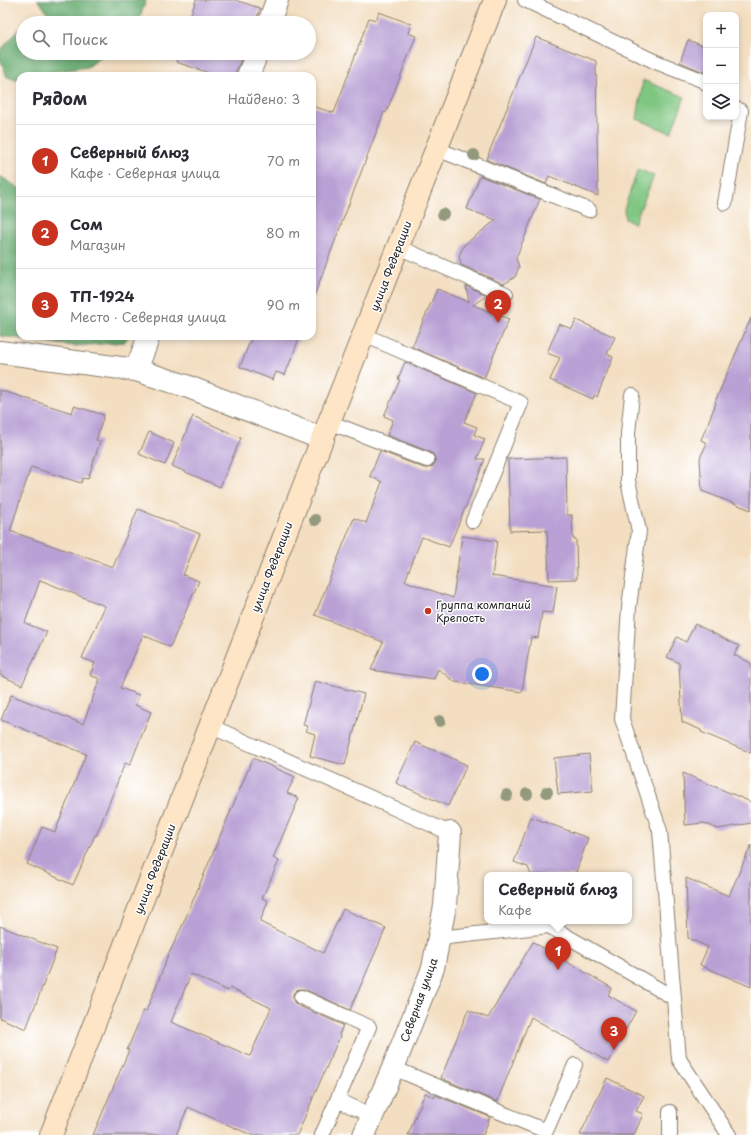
<!DOCTYPE html>
<html lang="ru">
<head>
<meta charset="utf-8">
<style>
  body { margin:0; font-family:"Playpen Sans",sans-serif; background:#f2f2f3; color:#2b2b33 }
  .controls { position:absolute; right:12px; top:12px; display:grid; overflow:hidden; border-radius:8px; box-shadow:0 2px 6px #0003 }
  .controls button { width:36px; height:36px; display:grid; place-items:center; padding:0; border:0; border-bottom:1px solid #e1e1e2; background:#fff; color:#2b2b33; font:20px sans-serif }
  .you { position:absolute; left:482px; top:674px; width:14px; height:14px; margin:-10px; border:3px solid #fff; border-radius:50%; background:#1a73e8; box-shadow:0 0 0 6px #1a73e833 }
  .badge { display:grid; place-items:center; width:26px; height:26px; border-radius:50%; background:#c8321e; color:#fff; font-size:13px; font-weight:700 }
  .pin { position:absolute; translate:-50% -33px; filter:drop-shadow(0 1px 2px #0008) }
  .pin::after { content:''; position:absolute; top:21px; width:14px; height:12px; background:inherit; clip-path:polygon(0 0,100% 0,50% 100%) }
  .popup { position:absolute; left:484px; top:872px; width:148px; height:52px; box-sizing:border-box; display:grid; place-content:center; border-radius:8px; background:#fff; filter:drop-shadow(0 1px 3px #0005); font-size:13px; white-space:nowrap; color:#7c7c81 }
  .popup b { font-size:15px; color:#2b2b33 }
  .popup::after { content:''; position:absolute; left:50%; top:100%; margin-left:-8px; border:8px solid transparent; border-top-color:#fff }
  .list { margin:0; padding:0; list-style:none }
  h2 { display:flex; justify-content:space-between; align-items:center; height:52px; margin:0; padding:0 16px; font-size:17px }
  h2 small { font-size:13px; font-weight:400; color:#7c7c81 }
  .list li { display:grid; grid-template-columns:26px 1fr auto; gap:12px; align-items:center; box-sizing:border-box; height:72px; padding:0 16px; border-top:1px solid #e1e1e2 }
  .list b { display:block; font-size:15px; white-space:nowrap }
  .list p { margin:0; font-size:13px; white-space:nowrap; color:#7c7c81 }
  .list em { font-size:13px; font-style:normal; color:#7c7c81 }
  .icon { flex:none; width:22px; height:22px; fill:none; stroke:currentColor; stroke-width:2; stroke-linecap:round; stroke-linejoin:round }
  .map { position:relative; flex:none; width:751px; height:1135px; overflow:hidden }
  .search { position:absolute; background:#fff; box-shadow:0 2px 6px #0003; left:16px; top:16px; width:300px; height:44px; display:flex; align-items:center; gap:10px; box-sizing:border-box; padding:0 14px; border-radius:22px; color:#7c7c81; font-size:15px }
  .panel { position:absolute; background:#fff; box-shadow:0 2px 6px #0003; left:16px; top:72px; width:300px; height:268px; border-radius:12px }
  .map>svg:first-child { display:block }
  .green { fill:#7fc681; stroke:#4e714e }
  .forest { fill:#67ab6f; stroke:#426446 }
  .building { fill:#b9a1d5; fill-rule:evenodd }
  .lines { fill:none; stroke-linecap:round; stroke-linejoin:round }
  .lane-casing { stroke:#887d6e; stroke-width:16 }
  .street-casing { stroke:#887d6e; stroke-width:24 }
  .secondary-casing { stroke:#887d6e; stroke-width:24 }
  .lane { stroke:#fff; stroke-width:14 }
  .street { stroke:#fff; stroke-width:22 }
  .secondary { stroke:#fee5c5; stroke-width:22 }
  .tree { fill:#93997c }
  .poi-dot { fill:#c8321e; stroke:#fff; stroke-width:1.5 }
  .labels { text-anchor:middle; stroke-width:3; stroke-linejoin:round; paint-order:stroke }
  .street-label { font-size:11px; fill:#1c1c1c; stroke:#fff }
  .poi-label { font-size:11px; fill:#1c1c1c; stroke:#fff; text-anchor:start }
</style>
</head>
<body>
<div class="map">
<svg width="751" height="1135" viewBox="0 0 751 1135">
  <rect width="100%" height="100%" fill="#fff"/>
  <filter id="ink" filterUnits="userSpaceOnUse"><feTurbulence type="fractalNoise" baseFrequency=".025" numOctaves="2"/><feDisplacementMap in="SourceGraphic" scale="8" xChannelSelector="R" yChannelSelector="G"/><feConvolveMatrix kernelMatrix="1 2 1 2 8 2 1 2 1" color-interpolation-filters="sRGB"/></filter>
  <filter id="wash" filterUnits="userSpaceOnUse"><feTurbulence type="fractalNoise" baseFrequency=".012" numOctaves="4" result="noise"/><feDisplacementMap in="SourceGraphic" scale="16" xChannelSelector="R" yChannelSelector="G"/><feGaussianBlur stdDeviation="0.9" result="paint"/><feColorMatrix in="noise" values="0 0 0 0 0 0 0 0 0 0 0 0 0 0 0 0 0 1.4 0 .05"/><feComposite in="paint" operator="in"/></filter>
  <g filter="url(#wash)">
    <rect width="100%" height="100%" fill="#f3dec1"/>
    <!-- green -->
    <path class="green" d="M643,80L685,97L671,133L637,119Z
      M638,169L654,176L634,224L625,219L624,209Z"/>
    <!-- forest -->
    <path class="forest" d="M37,0H146L138,23H46L53,21L39,1Z
      M23,29V53H106L88,67L51,72L43,76H20V80L7,77L0,58V51L18,30Z
      M0,176L20,189V336H129L124,342L74,346L0,336Z"/>
    <g id="blocks">
      <!-- building -->
      <path class="building" d="M196,0H235L260,8L255,23H188Z
        M379,12L411,24L408,33L416,36L386,113L384,112L314,296L312,295V106L334,113L369,18L376,20Z
        M536,37L596,61L598,196L549,176L546,184L487,160L490,150Z
        M688,40L706,47V73L680,62Z
        M179,53H244L236,71V76H218L176,62Z
        M480,176L540,199L516,258L519,267L515,277L504,284L461,265L459,256L464,245L496,220L467,209Z
        M466,286L487,295L473,305L509,319L484,378L412,347L437,289L469,302Z
        M751,318V510L702,491L700,458L707,443L701,440L716,403L715,402Z
        M576,320L615,337L607,354L613,357L597,397L594,395L593,399L550,380L560,358L547,353L559,324L572,329Z
        M252,336H300L285,375L276,372L273,380L240,367Z
        M405,362L477,393L464,422L477,427L474,435L485,439L477,459H485L449,547L422,537L405,581L453,598L462,536L497,541L492,576L557,586L553,613L542,612L538,638L531,637L522,692L455,682L438,669L434,679L371,670L383,642L315,615L354,518L366,523L382,482L370,476L380,451L424,468H428L432,467L435,463V458L433,454L430,452L387,435L393,420L384,416L400,380L398,379Z
        M0,390L72,413L74,406L104,415L96,440L100,441L88,479L83,478L81,483L31,467L10,531L113,567L138,509L200,534L183,575L199,581L170,647L143,635L120,688L139,695L135,705L151,712L130,765L125,763L96,836L95,835L73,885L27,864L42,827L55,832L86,754L1,720L11,695L83,724L100,679L90,675L95,663L82,658L105,606L40,580L25,623L47,632L22,685L0,675Z
        M193,416L241,438L220,487L172,466Z
        M149,432L174,443L165,465L139,454Z
        M566,457L567,515H572L573,539H576L577,579L549,580L547,530L510,531L508,459Z
        M695,624L739,646L734,655L751,663V753L701,732V730L682,722L679,663L667,657L677,637L686,642Z
        M315,681L364,694L345,765L310,756L315,734L306,731L308,726L303,725Z
        M415,742L467,765L448,806L396,783Z
        M589,754L593,791L558,794L554,758Z
        M253,758L295,777L287,793L299,798L273,858L279,861L262,898L268,901L260,922L323,953L343,909L386,928L350,1010L304,989H300L296,990L293,994V998L294,1002L297,1005L343,1025L339,1035L340,1036L297,1135H251L188,1107L176,1135H93L129,1050H127L144,1010L146,1011L166,962H165L183,924ZM191,974L228,991L230,988L271,1008L250,1056L171,1022Z
        M683,773L751,802V823L718,829L704,823L685,825Z
        M531,817L588,838L575,875H531L528,867L514,862Z
        M751,845V987L700,965L708,947L688,938L686,878L729,896Z
        M0,926L57,949L26,1029L0,1018Z
        M533,942L612,988L608,995L636,1011L608,1062L531,1017L497,1102L441,1078L468,1010L488,1018Z
        M607,1078L644,1096L636,1111L643,1114L634,1135H580Z
        M425,1093L434,1097L435,1095L490,1117L483,1135H408Z"/>
    </g>
  </g>
  <g filter="url(#ink)">
    <use href="#blocks" fill-opacity="0" stroke="#887d6e" stroke-width="1"/>
    <g class="lines">
      <!-- lane casing -->
      <g class="lane-casing">
        <path id="lane" d="M525,0L656,62L704,81L706,83
          M437,149L589,210
          M725,203L741,111L736,108
          M398,247L506,294
          M364,335L521,403L473,521
          M632,395L628,433V481L639,531L629,607L622,719L660,831L679,1059L729,1135
          M329,422L427,460
          M210,726L450,833
          M439,938L549,926L674,998
          M301,997L369,1027L322,1135
          M393,1068L546,1131L575,1065
          M337,1100L373,1116
          M670,1135V1112"/>
      </g>
      <!-- street casing -->
      <g class="street-casing">
        <path id="street" d="M269,23L277,0
          M248,76L257,53
          M0,352L136,370L186,386L323,439
          M136,370L149,336
          M364,1135L393,1068L433,968L445,906L450,833"/>
      </g>
      <!-- secondary casing -->
      <g class="secondary-casing">
        <path id="secondary" d="M51,1135L301,493L495,0"/>
      </g>
      <!-- lane -->
      <use href="#lane" class="lane"/>
      <!-- street -->
      <use href="#street" class="street"/>
      <!-- secondary -->
      <use href="#secondary" class="secondary"/>
    </g>
    <!-- trees -->
    <g class="tree">
      <circle cx="474" cy="155" r="6"/>
      <circle cx="443" cy="214" r="6"/>
      <circle cx="315" cy="520" r="6"/>
      <circle cx="440" cy="721" r="6"/>
      <circle cx="547" cy="792" r="6"/>
      <circle cx="527" cy="794" r="6"/>
      <circle cx="507" cy="795" r="6"/>
    </g>
  </g>
  <!-- markers -->
  <circle class="poi-dot" cx="428" cy="611" r="4"/>
  <g class="labels">
    <!-- street labels -->
    <g class="street-label">
      <text transform="translate(391 266) rotate(-69)" y="4">улица Федерации</text>
      <text transform="translate(272 567) rotate(-69)" y="4">улица Федерации</text>
      <text transform="translate(155 869) rotate(-69)" y="4">улица Федерации</text>
      <text transform="translate(419 1000) rotate(-70)" y="4">Северная улица</text>
    </g>
    <!-- poi labels -->
    <g class="poi-label">
      <text x="436" y="609">Группа компаний<tspan x="436" dy="13">Крепость</tspan></text>
    </g>
  </g>
</svg>
<div class="controls">
<button>+</button>
<button>−</button>
<button><svg class="icon" aria-label="layers" viewBox="0 0 24 24"><path d="M12 4l9 5-9 5-9-5zM3 14l9 5 9-5"/></svg></button>
</div>
<div class="you"></div>
<div class="pin badge" style="left:558px;top:970px">1</div>
<div class="popup"><b>Северный блюз</b>Кафе</div>
<div class="pin badge" style="left:498px;top:323px">2</div>
<div class="pin badge" style="left:614px;top:1050px">3</div>
<div class="search"><svg class="icon" aria-label="search" viewBox="0 0 24 24"><circle cx="10" cy="10" r="6"/><path d="M15 15l6 6"/></svg>Поиск</div>
<section class="panel">
<h2>Рядом<small>Найдено: 3</small></h2>
<ul class="list">
<li><span class="badge">1</span><div><b>Северный блюз</b><p>Кафе · Северная улица</p></div><em>70 m</em></li>
<li><span class="badge">2</span><div><b>Сом</b><p>Магазин</p></div><em>80 m</em></li>
<li><span class="badge">3</span><div><b>ТП-1924</b><p>Место · Северная улица</p></div><em>90 m</em></li>
</ul>
</section>
</div>
</body>
</html>
